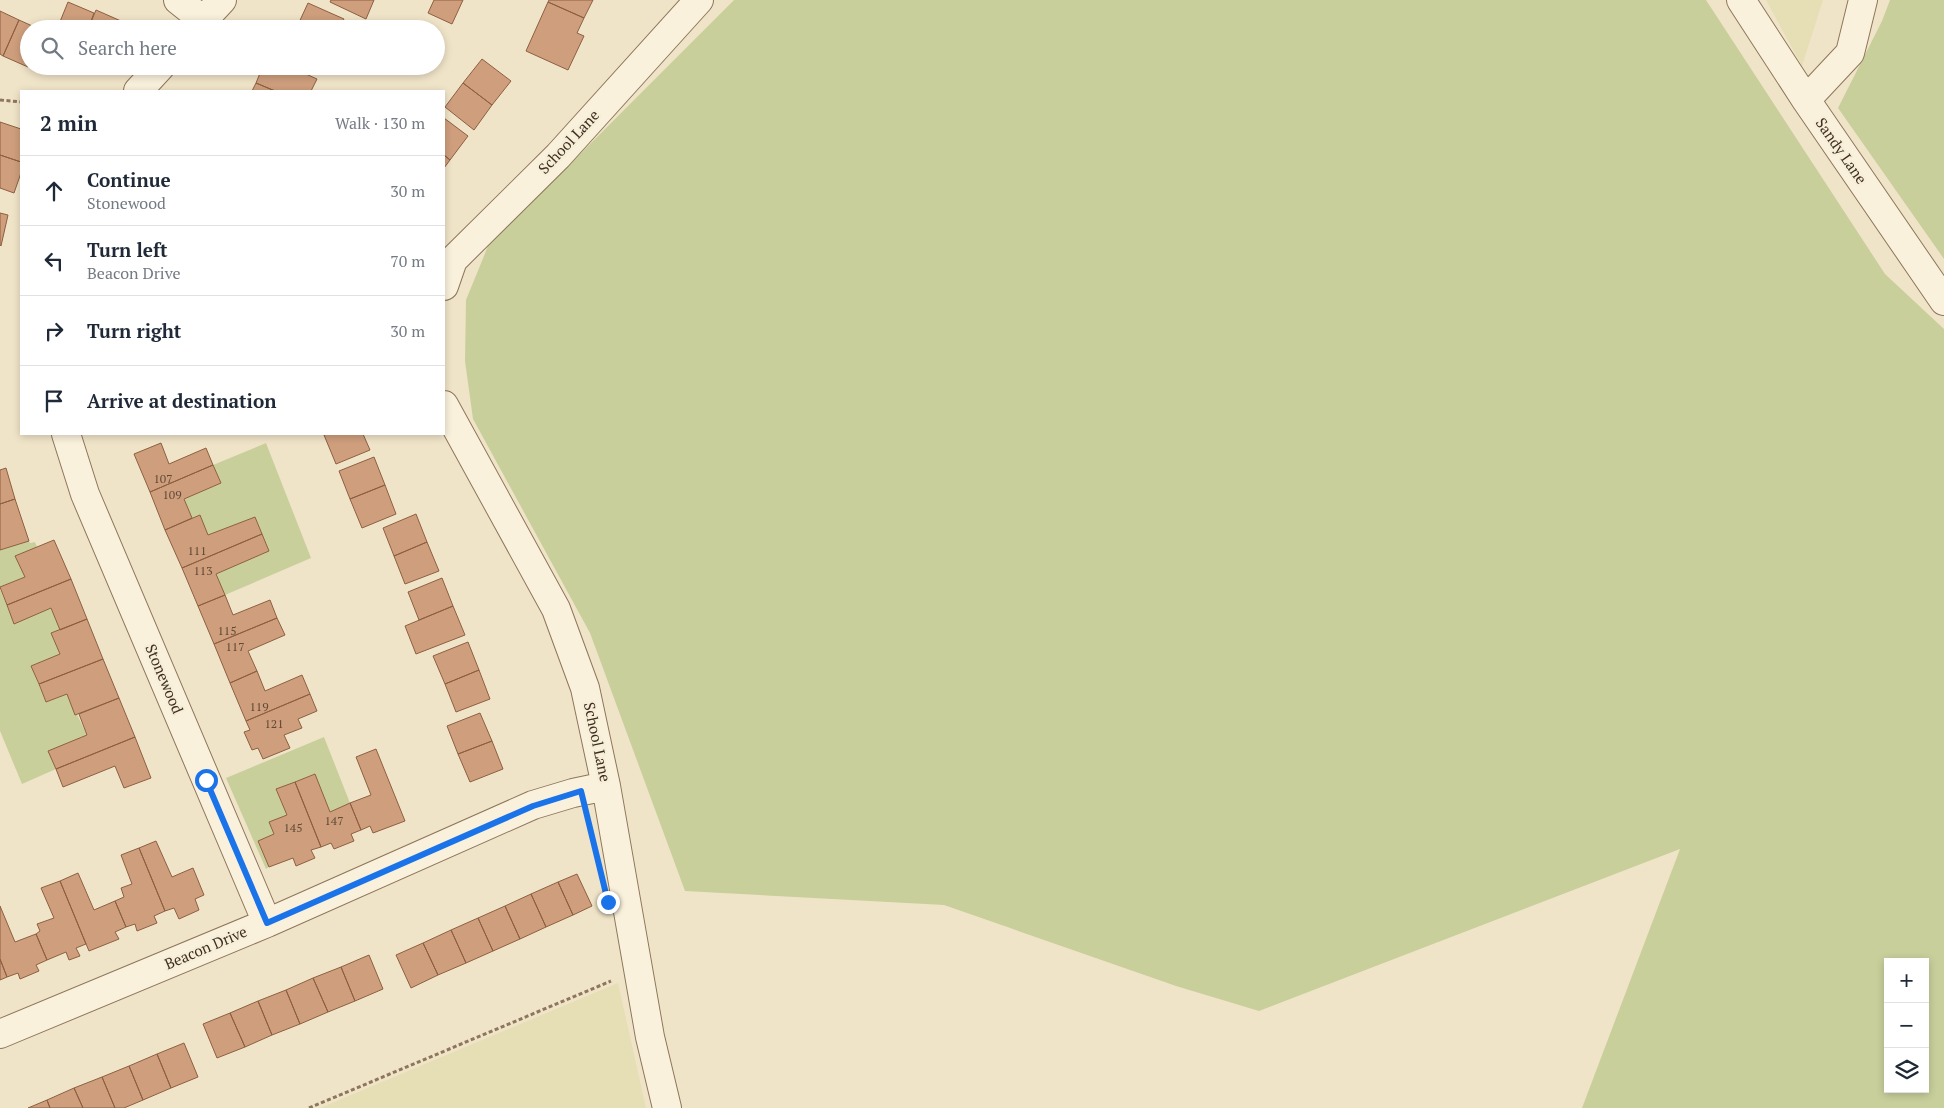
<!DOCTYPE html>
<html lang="en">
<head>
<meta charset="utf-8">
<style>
  body { margin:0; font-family:"PT Serif",serif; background:#f2f2f3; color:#1f2937 }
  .controls { position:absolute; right:15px; bottom:15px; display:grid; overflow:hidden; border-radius:0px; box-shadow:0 2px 8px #0003 }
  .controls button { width:45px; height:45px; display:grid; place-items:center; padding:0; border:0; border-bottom:1px solid #e0e1e3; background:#fff; color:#1f2937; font:25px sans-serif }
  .stop { position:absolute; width:15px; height:15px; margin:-11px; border:4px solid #1a73e8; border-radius:50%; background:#fff }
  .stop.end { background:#1a73e8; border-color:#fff; box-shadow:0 1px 5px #0008 }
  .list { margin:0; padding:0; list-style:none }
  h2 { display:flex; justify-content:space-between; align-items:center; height:65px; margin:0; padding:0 20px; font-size:21px }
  h2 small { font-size:16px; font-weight:400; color:#747a83 }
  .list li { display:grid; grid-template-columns:32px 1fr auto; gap:15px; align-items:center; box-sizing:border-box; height:70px; padding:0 20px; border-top:1px solid #e0e1e3 }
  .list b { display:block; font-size:19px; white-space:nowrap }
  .list p { margin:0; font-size:16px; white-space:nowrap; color:#747a83 }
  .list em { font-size:16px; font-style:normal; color:#747a83 }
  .icon { flex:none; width:28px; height:28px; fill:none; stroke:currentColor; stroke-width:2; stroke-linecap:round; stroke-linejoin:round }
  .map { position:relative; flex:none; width:1944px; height:1108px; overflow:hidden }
  .search { position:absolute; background:#fff; box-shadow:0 2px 8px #0003; left:20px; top:20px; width:425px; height:55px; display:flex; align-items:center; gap:12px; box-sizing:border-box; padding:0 18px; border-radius:28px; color:#747a83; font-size:19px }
  .panel { position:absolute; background:#fff; box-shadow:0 2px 8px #0003; left:20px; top:90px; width:425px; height:345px; border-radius:0px }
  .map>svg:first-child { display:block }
  .farmland { fill:#e6deb5 }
  .green { fill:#c9cf9b; fill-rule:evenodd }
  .building { fill:#cf9f7d; stroke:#8d5f41 }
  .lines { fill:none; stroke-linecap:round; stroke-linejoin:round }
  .minor-casing { stroke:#8d765c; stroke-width:30 }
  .path { stroke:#8d765c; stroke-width:3; stroke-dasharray:4 2.5; stroke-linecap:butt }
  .minor { stroke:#faf1dc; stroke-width:28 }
  .route { stroke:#1a73e8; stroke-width:6 }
  .labels { text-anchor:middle; stroke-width:4.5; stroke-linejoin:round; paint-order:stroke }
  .number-label { font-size:12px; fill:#624a37 }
  .street-label { font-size:15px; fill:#3d2e20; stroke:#f7eed8 }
</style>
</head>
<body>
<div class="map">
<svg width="1944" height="1108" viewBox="0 0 1944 1108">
  <rect width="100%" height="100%" fill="#f0e4c8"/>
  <!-- farmland -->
  <path class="farmland" d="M1766,0H1823L1802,66Z
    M618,983L646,1108H320Z"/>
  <!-- green -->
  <path class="green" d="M734,0H1706L1885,274L1944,329V1108H1582L1680,849L1259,1011L1176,986L944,905L685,891L590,633L473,419L465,361L466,300L488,246ZM1888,962H1925V1089H1888Z
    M1890,0H1944V259L1838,108L1882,21Z
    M266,443L311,558L225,595L216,574L269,551L255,517L208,535L192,518L184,499L221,483L213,465Z
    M29,541L30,543L35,542L37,547L16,556L25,577L0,587V550Z
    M0,589L14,623L51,608L60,630L51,633L60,654L31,666L46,702L67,694L87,735L49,751L56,769L22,784L0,731Z
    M324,737L350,803L330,812L314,774L276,790L287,815L269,822L274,834L258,841L269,867L266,869L226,778Z"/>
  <!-- building -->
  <path class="building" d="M331,0H374L366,19L330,2Z
    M434,0H463L452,24L428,13Z
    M549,0H593L584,18L548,2Z
    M68,2L94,13L88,29H57Z
    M548,2L584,18L577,33L584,36L568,70L526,51Z
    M308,3L344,19L339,29H296Z
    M96,10L121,21L118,29H88Z
    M0,11L19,20L3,56L0,54Z
    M19,20L39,29H29L28,67L3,56Z
    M482,59L511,81L492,105L463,83Z
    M263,66H288L317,79L311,91H275L256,83Z
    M256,83L275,91H252Z
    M463,83L492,105L474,130L445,107Z
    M444,118L468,136L450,160L444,155Z
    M0,122L21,129V162L0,155Z
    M0,155L21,162V173L14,193L0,188Z
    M444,155L450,160L444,168Z
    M0,213L8,215L1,246L0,245Z
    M328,434H363L370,450L336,464L324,435Z
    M161,443L169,464L206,448L213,465L150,492L134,454Z
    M374,457L385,485L350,499L339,471Z
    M213,465L221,483L184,499L192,518L165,530L150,492Z
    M6,468L15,499L0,504V470Z
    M385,485L396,514L362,528L350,499Z
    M15,499L29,541L0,550V504Z
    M416,514L427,542L394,556L383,528Z
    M200,515L208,535L255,517L262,534L182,568L165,530Z
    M262,534L269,551L216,574L225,595L198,606L182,568Z
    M54,540L71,579L7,605L0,587L25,577L15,556Z
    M427,542L439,571L405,584L394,556Z
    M442,578L453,606L419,620L408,592Z
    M71,579L87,619L60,630L51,608L14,624L7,605Z
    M225,595L233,615L270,600L277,618L214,644L198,606Z
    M453,606L465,635L416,654L405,626Z
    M277,618L285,635L248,651L257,671L230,683L214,644Z
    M87,619L103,659L39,684L31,666L60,654L51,633Z
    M468,642L479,670L445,684L433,656Z
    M103,659L119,698L75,715L67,694L46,702L39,684Z
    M479,670L490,699L456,712L445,684Z
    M257,671L265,691L302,675L310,694L246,721L230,683Z
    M310,694L317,711L298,719L302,728L284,735L290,748L263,759L258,748L252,750L244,732L250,730L246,721Z
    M119,698L135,737L56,769L48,751L87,735L79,714Z
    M480,713L492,741L458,754L447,726Z
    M135,737L151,778L124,788L115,766L63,787L56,769Z
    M492,741L503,769L470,782L458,754Z
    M376,749L405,821L373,833L370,826L361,830L350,803L371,795L356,757Z
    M315,774L330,812L350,803L361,830L351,834L354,841L334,849L331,843L321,847L295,782Z
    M295,782L321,847L311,850L315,858L296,866L293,858L269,867L258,841L274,834L269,822L287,815L276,789Z
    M156,841L172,877L193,868L204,895L195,899L199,910L179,919L174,908L165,911L139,848Z
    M139,848L165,911L154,916L157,923L137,931L135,924L126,927L115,901L124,897L121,888L132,884L121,855Z
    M78,873L94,910L115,901L126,927L115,932L119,939L89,951L60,881Z
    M577,874L592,906L573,915L558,882Z
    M60,881L86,944L76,948L80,956L69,960L66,952L47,960L36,934L40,931L37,924L54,918L41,888Z
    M558,882L573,915L546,927L531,894Z
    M531,894L546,927L520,939L505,906Z
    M0,906L15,942L36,934L47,960L36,965L39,971L20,979L18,973L7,977L0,959Z
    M505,906L520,939L493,951L478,918Z
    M478,918L493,951L466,963L451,930Z
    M451,930L466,963L438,975L423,943Z
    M423,943L438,975L411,988L396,955Z
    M369,955L383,989L355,1001L341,967Z
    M0,959L7,977L0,980Z
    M341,967L355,1001L328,1012L313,978Z
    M313,978L328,1012L300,1024L286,990Z
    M286,990L300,1024L272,1035L258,1001Z
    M258,1001L272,1035L245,1047L230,1013Z
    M230,1013L245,1047L217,1058L203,1024Z
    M184,1043L198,1077L171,1088L157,1054Z
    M157,1054L171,1088L143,1100L129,1066Z
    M129,1066L143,1100L124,1108H115L102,1077Z
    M102,1077L115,1108H83L74,1088Z
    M74,1088L83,1108H50L47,1100Z
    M47,1100L50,1108H28Z"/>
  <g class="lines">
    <!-- minor casing -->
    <g class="minor-casing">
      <path id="minor" d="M178,0L203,20
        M1741,0L1806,100L1944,301
        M195,29L222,0
        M138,91L161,66
        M1806,100L1850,53L1863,0
        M444,286L453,260L558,156L699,0
        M444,405L556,609L585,688L606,786L650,1037L667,1108
        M66,434L85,494L267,923
        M0,1034L267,923L533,805L573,793L606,786"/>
    </g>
    <!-- path -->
    <path class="path" d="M0,100L21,102
      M309,1108L611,981"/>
    <!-- minor -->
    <use href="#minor" class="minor"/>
  </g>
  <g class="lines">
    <!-- route -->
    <path class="route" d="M206,780L267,923L533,806L581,791L608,902"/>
  </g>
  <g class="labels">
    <!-- number labels -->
    <g class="number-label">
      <text x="163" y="483">107</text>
      <text x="172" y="499">109</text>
      <text x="197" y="555">111</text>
      <text x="203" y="575">113</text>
      <text x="227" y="635">115</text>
      <text x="235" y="651">117</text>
      <text x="259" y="711">119</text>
      <text x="274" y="728">121</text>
      <text x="334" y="825">147</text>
      <text x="293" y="832">145</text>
    </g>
    <!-- street labels -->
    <g class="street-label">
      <text transform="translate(569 142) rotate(-47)" y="5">School Lane</text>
      <text transform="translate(1841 151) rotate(55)" y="5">Sandy Lane</text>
      <text transform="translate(164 679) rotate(67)" y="5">Stonewood</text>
      <text transform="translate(597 742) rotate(78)" y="5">School Lane</text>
      <text transform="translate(206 948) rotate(-23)" y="5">Beacon Drive</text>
    </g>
  </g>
</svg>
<div class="controls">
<button>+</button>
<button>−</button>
<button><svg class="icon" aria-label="layers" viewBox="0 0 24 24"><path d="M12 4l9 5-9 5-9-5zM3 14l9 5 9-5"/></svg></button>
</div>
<div class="stop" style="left:206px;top:780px"></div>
<div class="stop end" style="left:608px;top:902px"></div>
<div class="search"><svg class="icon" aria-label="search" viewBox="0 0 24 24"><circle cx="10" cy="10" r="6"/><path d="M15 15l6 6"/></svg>Search here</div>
<section class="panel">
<h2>2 min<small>Walk · 130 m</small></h2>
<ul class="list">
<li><svg class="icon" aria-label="ahead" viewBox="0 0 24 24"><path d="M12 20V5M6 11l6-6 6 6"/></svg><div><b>Continue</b><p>Stonewood</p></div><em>30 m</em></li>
<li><svg class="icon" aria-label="left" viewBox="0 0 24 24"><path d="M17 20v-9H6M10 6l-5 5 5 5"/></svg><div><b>Turn left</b><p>Beacon Drive</p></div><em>70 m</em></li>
<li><svg class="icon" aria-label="right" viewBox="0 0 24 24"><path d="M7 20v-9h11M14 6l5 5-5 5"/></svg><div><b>Turn right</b></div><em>30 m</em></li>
<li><svg class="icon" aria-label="arrive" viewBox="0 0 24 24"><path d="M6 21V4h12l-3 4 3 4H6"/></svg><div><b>Arrive at destination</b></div></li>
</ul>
</section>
</div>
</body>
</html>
